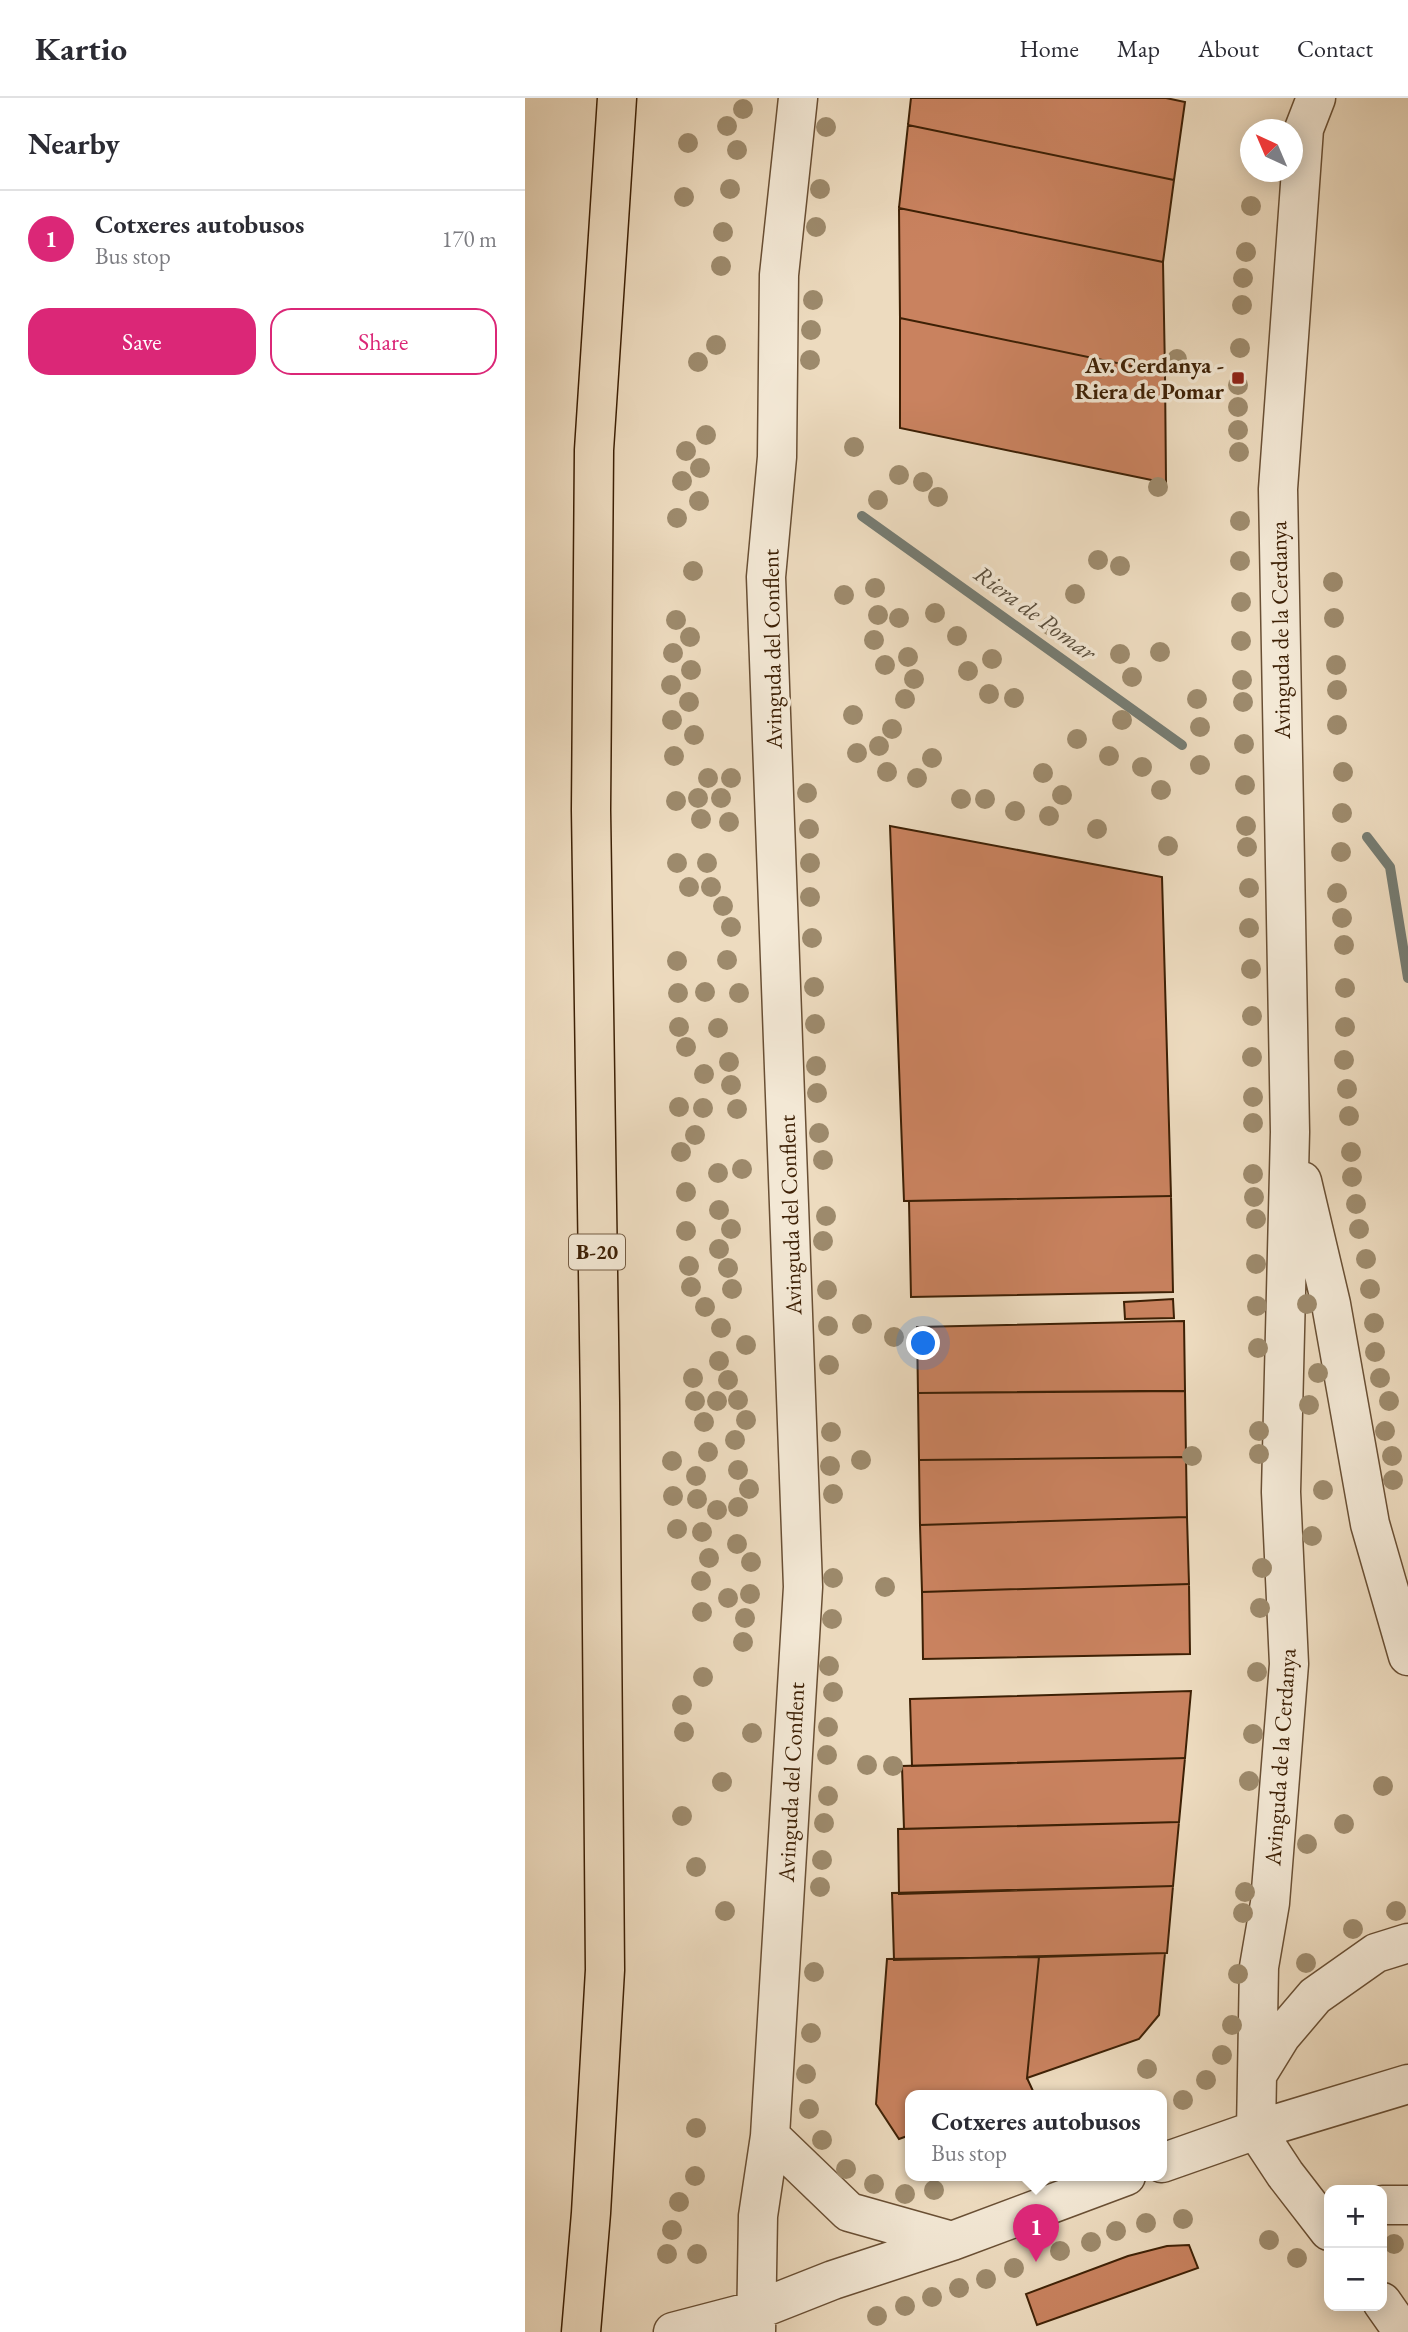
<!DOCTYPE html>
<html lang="en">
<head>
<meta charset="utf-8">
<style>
  body { margin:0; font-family:"EB Garamond",serif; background:#f7f7f7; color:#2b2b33 }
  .controls { position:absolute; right:21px; bottom:21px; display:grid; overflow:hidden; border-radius:14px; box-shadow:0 4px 18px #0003 }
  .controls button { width:63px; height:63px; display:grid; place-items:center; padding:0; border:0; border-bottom:2px solid #e1e1e2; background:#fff; color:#2b2b33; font:35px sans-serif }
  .compass { position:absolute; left:715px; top:21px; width:63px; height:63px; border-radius:50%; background:#fff; box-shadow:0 4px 18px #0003; rotate:316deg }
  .you { position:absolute; left:399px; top:1246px; width:24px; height:24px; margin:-18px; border:5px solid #fff; border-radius:50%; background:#1a73e8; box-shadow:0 0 0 10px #1a73e833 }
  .badge { display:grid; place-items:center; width:46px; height:46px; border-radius:50%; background:#db2777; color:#fff; font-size:23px; font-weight:700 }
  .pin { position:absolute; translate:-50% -58px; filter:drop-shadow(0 2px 4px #0008) }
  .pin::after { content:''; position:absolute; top:37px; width:24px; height:21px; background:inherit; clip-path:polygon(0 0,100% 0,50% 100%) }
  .popup { position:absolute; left:380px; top:1992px; width:262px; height:91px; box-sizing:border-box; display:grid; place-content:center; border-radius:14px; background:#fff; filter:drop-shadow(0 2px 5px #0005); font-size:23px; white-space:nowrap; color:#7c7c81 }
  .popup b { font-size:26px; color:#2b2b33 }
  .popup::after { content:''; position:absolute; left:50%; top:100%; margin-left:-14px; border:14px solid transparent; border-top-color:#fff }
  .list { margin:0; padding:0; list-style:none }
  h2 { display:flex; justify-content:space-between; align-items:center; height:91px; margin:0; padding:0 28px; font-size:30px }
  h2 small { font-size:23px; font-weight:400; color:#7c7c81 }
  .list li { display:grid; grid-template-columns:46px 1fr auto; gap:21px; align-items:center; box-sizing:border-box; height:98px; padding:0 28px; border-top:2px solid #e1e1e2 }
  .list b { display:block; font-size:26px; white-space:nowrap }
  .list p { margin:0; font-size:23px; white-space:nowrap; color:#7c7c81 }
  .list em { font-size:23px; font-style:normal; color:#7c7c81 }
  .actions { display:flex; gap:14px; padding:21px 28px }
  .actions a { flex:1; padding:16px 0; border:2px solid #db2777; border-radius:21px; text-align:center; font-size:24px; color:#db2777 }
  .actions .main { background:#db2777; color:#fff }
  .map { position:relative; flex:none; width:883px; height:2234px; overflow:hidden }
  header { display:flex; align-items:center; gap:42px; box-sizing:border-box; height:98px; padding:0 35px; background:#fff; border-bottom:2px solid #e1e1e2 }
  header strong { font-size:33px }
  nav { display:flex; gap:38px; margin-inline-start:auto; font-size:24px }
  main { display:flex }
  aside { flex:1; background:#fff }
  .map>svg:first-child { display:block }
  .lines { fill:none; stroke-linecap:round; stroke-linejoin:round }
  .stream { stroke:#767c72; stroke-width:10 }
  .building { fill:#c9825f; stroke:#3d2005; stroke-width:2 }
  .minor-casing { stroke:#694f34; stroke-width:41 }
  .highway-casing { stroke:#3d2005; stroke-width:41 }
  .minor { stroke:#f3e8d5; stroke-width:38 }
  .highway { stroke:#eddbbf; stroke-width:38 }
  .tree { fill:#9d8a6c }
  .poi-dot { fill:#8f2418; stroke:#f3e8d5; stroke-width:2.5 }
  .labels { text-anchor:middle; stroke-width:7; stroke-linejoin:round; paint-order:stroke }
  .shield { fill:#f3e8d5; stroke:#745c43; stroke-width:2 }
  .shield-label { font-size:21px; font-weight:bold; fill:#3d2005 }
  .poi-label { font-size:23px; font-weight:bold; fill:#3d2005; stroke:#f3e8d5; text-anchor:end }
  .street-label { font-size:23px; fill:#3d2005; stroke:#f3e8d5 }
  .water-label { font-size:24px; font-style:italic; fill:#5a4e3c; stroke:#f3e8d5 }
</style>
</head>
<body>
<header>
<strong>Kartio</strong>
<nav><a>Home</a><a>Map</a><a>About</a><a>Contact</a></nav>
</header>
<main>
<aside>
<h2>Nearby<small></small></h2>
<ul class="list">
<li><span class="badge">1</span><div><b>Cotxeres autobusos</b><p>Bus stop</p></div><em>170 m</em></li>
</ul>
<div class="actions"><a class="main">Save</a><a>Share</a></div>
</aside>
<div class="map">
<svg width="883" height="2234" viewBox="0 0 883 2234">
  <rect width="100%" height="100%" fill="#eddbbf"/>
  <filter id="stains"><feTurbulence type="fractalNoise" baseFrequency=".00286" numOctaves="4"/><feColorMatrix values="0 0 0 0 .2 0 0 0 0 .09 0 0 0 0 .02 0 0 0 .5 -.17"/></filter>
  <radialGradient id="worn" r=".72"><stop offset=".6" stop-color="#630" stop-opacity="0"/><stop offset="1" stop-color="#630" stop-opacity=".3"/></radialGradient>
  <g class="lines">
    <!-- stream -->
    <path class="stream" d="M337,418L657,647
      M842,739L865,769L883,880"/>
  </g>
  <!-- building -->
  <path class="building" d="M386,0H641L660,4L649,82L383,27Z
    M383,27L649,82L638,164L374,110Z
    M374,110L638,164L640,275L375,220Z
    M375,220L640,275L641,385L375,330Z
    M365,728L637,779L646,1098L379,1103Z
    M646,1098L648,1194L386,1199L384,1103Z
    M648,1201L649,1220L600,1221L599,1204Z
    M659,1223L660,1293L393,1295L392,1229Z
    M616,1293H660L661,1359L394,1362L393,1295Z
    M661,1359L662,1419L395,1427L394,1362Z
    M662,1419L664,1486L397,1494L395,1427Z
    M664,1486L665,1556L398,1561L397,1494Z
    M666,1593L660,1660L387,1668L385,1601Z
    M660,1660L654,1724L379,1731L377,1668Z
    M654,1724L648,1788L374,1796L373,1731Z
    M648,1788L642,1855L369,1862L367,1795Z
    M640,1855L634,1917L614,1941L502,1980L514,1859Z
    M514,1859L502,1980L508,1993L496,1998H385V2037L374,2041L351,2006L362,1861Z
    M664,2147L673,2170L512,2227L501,2196L603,2158L642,2148Z"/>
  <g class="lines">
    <!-- minor casing -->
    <g class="minor-casing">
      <path id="minor" d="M791,0L779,31L753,391L765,1034L756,1394L764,1566L745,1805L734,1869L731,2032L760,2076L804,2133
        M777,1083L806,1206L845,1426L883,1558
        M732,1977L756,1938L790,1898L851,1855L883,1845
        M245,2038L324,2114L427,2143
        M637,2065L731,2032L883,1986
        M857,2107H883
        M857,2204L878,2234
        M148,2234L232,2212L308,2182L427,2143L601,2078
        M231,2234L233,2118L245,2038L278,1489L241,479L252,359L254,177L273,0"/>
    </g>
    <!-- highway casing -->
    <g class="highway-casing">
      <path id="highway" d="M56,2234L66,2115L80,1872L75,1305L66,712L69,352L92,0"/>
    </g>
    <!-- minor -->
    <use href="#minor" class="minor"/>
    <!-- highway -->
    <use href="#highway" class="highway"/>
  </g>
  <!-- trees -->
  <g class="tree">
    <circle cx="218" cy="11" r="10"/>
    <circle cx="202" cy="28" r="10"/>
    <circle cx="301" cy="29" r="10"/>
    <circle cx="163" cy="45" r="10"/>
    <circle cx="212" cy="52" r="10"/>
    <circle cx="205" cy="91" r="10"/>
    <circle cx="295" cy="91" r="10"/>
    <circle cx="159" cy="99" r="10"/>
    <circle cx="726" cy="108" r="10"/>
    <circle cx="291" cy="129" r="10"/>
    <circle cx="198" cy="134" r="10"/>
    <circle cx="721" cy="154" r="10"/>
    <circle cx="196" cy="168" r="10"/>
    <circle cx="718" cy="180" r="10"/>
    <circle cx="288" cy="202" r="10"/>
    <circle cx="717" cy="207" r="10"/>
    <circle cx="286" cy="232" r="10"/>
    <circle cx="191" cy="247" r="10"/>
    <circle cx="715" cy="250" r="10"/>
    <circle cx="652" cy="261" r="10"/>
    <circle cx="285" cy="262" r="10"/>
    <circle cx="173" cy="264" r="10"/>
    <circle cx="713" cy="287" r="10"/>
    <circle cx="713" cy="309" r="10"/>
    <circle cx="713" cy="332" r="10"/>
    <circle cx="181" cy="337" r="10"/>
    <circle cx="329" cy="349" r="10"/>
    <circle cx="161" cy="353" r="10"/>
    <circle cx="714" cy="354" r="10"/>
    <circle cx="175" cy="370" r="10"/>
    <circle cx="374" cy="377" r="10"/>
    <circle cx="157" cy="383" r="10"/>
    <circle cx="398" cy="384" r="10"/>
    <circle cx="633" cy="389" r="10"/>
    <circle cx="413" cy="399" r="10"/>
    <circle cx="353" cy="402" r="10"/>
    <circle cx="174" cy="403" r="10"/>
    <circle cx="152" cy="420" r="10"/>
    <circle cx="715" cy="423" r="10"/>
    <circle cx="573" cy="462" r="10"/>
    <circle cx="715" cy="463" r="10"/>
    <circle cx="595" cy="468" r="10"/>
    <circle cx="168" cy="473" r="10"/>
    <circle cx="808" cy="484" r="10"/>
    <circle cx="350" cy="490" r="10"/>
    <circle cx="550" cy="496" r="10"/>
    <circle cx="319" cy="497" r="10"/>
    <circle cx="716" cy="504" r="10"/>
    <circle cx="410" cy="515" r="10"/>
    <circle cx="353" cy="517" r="10"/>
    <circle cx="374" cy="520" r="10"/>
    <circle cx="809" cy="520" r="10"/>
    <circle cx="151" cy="522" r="10"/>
    <circle cx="526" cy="528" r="10"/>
    <circle cx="432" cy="538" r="10"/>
    <circle cx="165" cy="539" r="10"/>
    <circle cx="349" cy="542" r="10"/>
    <circle cx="716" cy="543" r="10"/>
    <circle cx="635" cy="554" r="10"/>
    <circle cx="148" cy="555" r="10"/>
    <circle cx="595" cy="556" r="10"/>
    <circle cx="383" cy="559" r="10"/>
    <circle cx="467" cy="561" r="10"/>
    <circle cx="360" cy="567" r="10"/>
    <circle cx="811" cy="567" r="10"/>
    <circle cx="166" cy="572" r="10"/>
    <circle cx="443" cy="573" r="10"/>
    <circle cx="607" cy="579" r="10"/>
    <circle cx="389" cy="581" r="10"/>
    <circle cx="717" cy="582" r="10"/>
    <circle cx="146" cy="587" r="10"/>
    <circle cx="812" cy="592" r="10"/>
    <circle cx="464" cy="596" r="10"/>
    <circle cx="489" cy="600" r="10"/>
    <circle cx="380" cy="601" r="10"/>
    <circle cx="672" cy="601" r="10"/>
    <circle cx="164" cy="604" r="10"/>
    <circle cx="718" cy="604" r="10"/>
    <circle cx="328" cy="617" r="10"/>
    <circle cx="147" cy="622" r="10"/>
    <circle cx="597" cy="622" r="10"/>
    <circle cx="812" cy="627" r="10"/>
    <circle cx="675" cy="629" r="10"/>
    <circle cx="367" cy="631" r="10"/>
    <circle cx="169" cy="637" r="10"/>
    <circle cx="552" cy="641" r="10"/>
    <circle cx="719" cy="646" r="10"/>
    <circle cx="354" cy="648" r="10"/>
    <circle cx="332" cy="655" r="10"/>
    <circle cx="149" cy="658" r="10"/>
    <circle cx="584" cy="658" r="10"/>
    <circle cx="407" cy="660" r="10"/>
    <circle cx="675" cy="667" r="10"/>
    <circle cx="617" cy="669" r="10"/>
    <circle cx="362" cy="674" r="10"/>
    <circle cx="818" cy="674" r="10"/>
    <circle cx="518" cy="675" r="10"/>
    <circle cx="183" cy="680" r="10"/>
    <circle cx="206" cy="680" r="10"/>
    <circle cx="392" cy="680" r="10"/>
    <circle cx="720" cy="687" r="10"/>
    <circle cx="636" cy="692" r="10"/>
    <circle cx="282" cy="695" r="10"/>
    <circle cx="537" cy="697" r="10"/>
    <circle cx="173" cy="700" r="10"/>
    <circle cx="196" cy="700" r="10"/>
    <circle cx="436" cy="701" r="10"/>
    <circle cx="460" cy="701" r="10"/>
    <circle cx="151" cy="703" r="10"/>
    <circle cx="490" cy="713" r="10"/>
    <circle cx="817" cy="715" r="10"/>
    <circle cx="524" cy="718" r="10"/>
    <circle cx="176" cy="721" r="10"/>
    <circle cx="204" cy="724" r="10"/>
    <circle cx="721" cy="728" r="10"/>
    <circle cx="284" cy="731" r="10"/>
    <circle cx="572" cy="731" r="10"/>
    <circle cx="643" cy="748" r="10"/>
    <circle cx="722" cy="749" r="10"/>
    <circle cx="816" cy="754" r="10"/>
    <circle cx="152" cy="765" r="10"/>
    <circle cx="182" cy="765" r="10"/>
    <circle cx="285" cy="765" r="10"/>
    <circle cx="164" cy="789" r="10"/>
    <circle cx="186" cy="789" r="10"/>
    <circle cx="724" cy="790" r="10"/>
    <circle cx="812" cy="795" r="10"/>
    <circle cx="285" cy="799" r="10"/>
    <circle cx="198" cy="808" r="10"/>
    <circle cx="817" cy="820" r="10"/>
    <circle cx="206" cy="829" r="10"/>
    <circle cx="724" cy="830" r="10"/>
    <circle cx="287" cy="840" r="10"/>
    <circle cx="819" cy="847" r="10"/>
    <circle cx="202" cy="862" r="10"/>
    <circle cx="152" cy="863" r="10"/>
    <circle cx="726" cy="871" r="10"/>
    <circle cx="289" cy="889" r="10"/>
    <circle cx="820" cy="890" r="10"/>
    <circle cx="180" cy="894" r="10"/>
    <circle cx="153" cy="895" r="10"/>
    <circle cx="214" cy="895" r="10"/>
    <circle cx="727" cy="918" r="10"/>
    <circle cx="290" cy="926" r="10"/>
    <circle cx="154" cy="929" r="10"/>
    <circle cx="820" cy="929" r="10"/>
    <circle cx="193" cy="930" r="10"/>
    <circle cx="161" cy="949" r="10"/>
    <circle cx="727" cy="959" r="10"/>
    <circle cx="819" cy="962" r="10"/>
    <circle cx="204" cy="964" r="10"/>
    <circle cx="291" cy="968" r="10"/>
    <circle cx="179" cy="976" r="10"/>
    <circle cx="206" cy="987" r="10"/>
    <circle cx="822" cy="991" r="10"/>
    <circle cx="292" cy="995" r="10"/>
    <circle cx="728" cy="999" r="10"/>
    <circle cx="154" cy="1009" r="10"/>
    <circle cx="178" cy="1010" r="10"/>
    <circle cx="212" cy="1011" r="10"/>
    <circle cx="824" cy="1018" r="10"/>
    <circle cx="728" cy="1025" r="10"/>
    <circle cx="294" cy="1035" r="10"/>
    <circle cx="170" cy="1037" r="10"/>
    <circle cx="156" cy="1054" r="10"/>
    <circle cx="826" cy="1054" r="10"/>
    <circle cx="298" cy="1062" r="10"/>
    <circle cx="217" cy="1071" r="10"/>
    <circle cx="193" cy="1075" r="10"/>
    <circle cx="728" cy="1076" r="10"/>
    <circle cx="827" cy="1079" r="10"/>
    <circle cx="161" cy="1094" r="10"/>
    <circle cx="729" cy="1099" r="10"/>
    <circle cx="831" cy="1106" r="10"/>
    <circle cx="194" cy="1112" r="10"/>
    <circle cx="301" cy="1118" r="10"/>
    <circle cx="731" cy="1121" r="10"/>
    <circle cx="206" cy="1131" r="10"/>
    <circle cx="834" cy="1131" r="10"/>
    <circle cx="161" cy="1133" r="10"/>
    <circle cx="298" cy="1143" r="10"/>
    <circle cx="194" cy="1151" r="10"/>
    <circle cx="841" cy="1161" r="10"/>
    <circle cx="731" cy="1166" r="10"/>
    <circle cx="164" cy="1168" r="10"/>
    <circle cx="203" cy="1170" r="10"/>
    <circle cx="166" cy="1189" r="10"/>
    <circle cx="207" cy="1191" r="10"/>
    <circle cx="845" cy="1191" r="10"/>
    <circle cx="302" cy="1192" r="10"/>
    <circle cx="782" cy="1206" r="10"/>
    <circle cx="732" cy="1208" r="10"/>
    <circle cx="180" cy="1209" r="10"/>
    <circle cx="849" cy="1225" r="10"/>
    <circle cx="337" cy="1226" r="10"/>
    <circle cx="303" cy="1228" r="10"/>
    <circle cx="196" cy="1230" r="10"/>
    <circle cx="369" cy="1239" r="10"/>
    <circle cx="221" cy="1247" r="10"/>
    <circle cx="733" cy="1250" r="10"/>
    <circle cx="850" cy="1254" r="10"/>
    <circle cx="194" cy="1263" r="10"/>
    <circle cx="304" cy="1267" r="10"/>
    <circle cx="793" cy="1275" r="10"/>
    <circle cx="168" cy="1280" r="10"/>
    <circle cx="855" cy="1280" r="10"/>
    <circle cx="203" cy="1282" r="10"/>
    <circle cx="213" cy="1302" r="10"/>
    <circle cx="170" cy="1303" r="10"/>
    <circle cx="192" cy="1303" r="10"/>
    <circle cx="864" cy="1303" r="10"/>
    <circle cx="784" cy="1307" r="10"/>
    <circle cx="221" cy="1322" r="10"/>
    <circle cx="179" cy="1324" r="10"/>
    <circle cx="734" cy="1333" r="10"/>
    <circle cx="860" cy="1333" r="10"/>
    <circle cx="306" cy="1334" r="10"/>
    <circle cx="210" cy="1342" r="10"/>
    <circle cx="183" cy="1354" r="10"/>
    <circle cx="734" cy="1356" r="10"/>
    <circle cx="667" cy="1358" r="10"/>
    <circle cx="867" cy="1358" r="10"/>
    <circle cx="336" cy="1362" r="10"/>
    <circle cx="147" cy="1363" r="10"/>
    <circle cx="305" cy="1368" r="10"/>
    <circle cx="213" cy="1372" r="10"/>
    <circle cx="171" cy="1378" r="10"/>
    <circle cx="868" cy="1382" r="10"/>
    <circle cx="224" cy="1391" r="10"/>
    <circle cx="798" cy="1392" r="10"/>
    <circle cx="308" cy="1396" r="10"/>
    <circle cx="148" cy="1398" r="10"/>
    <circle cx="172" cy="1401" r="10"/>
    <circle cx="213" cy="1409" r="10"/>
    <circle cx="192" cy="1412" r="10"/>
    <circle cx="152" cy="1431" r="10"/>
    <circle cx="177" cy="1434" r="10"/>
    <circle cx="787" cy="1438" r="10"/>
    <circle cx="212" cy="1446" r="10"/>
    <circle cx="184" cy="1460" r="10"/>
    <circle cx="226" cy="1464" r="10"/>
    <circle cx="737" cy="1470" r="10"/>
    <circle cx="308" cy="1480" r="10"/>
    <circle cx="176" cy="1483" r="10"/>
    <circle cx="360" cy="1489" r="10"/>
    <circle cx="225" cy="1496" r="10"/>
    <circle cx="203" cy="1500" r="10"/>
    <circle cx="735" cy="1510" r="10"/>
    <circle cx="177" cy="1514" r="10"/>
    <circle cx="220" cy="1520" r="10"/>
    <circle cx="307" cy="1521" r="10"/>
    <circle cx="218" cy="1544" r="10"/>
    <circle cx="304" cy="1568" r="10"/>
    <circle cx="732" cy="1574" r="10"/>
    <circle cx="178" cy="1579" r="10"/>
    <circle cx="308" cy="1594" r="10"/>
    <circle cx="157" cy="1607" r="10"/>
    <circle cx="303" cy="1629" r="10"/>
    <circle cx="159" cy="1634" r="10"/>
    <circle cx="227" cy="1635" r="10"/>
    <circle cx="728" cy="1636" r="10"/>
    <circle cx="302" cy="1657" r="10"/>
    <circle cx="342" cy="1667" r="10"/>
    <circle cx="368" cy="1668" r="10"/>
    <circle cx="724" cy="1683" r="10"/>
    <circle cx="197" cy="1684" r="10"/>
    <circle cx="858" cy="1688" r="10"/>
    <circle cx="303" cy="1698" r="10"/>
    <circle cx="157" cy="1718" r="10"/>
    <circle cx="299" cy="1725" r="10"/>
    <circle cx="819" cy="1726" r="10"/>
    <circle cx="782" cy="1746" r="10"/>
    <circle cx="297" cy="1762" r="10"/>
    <circle cx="171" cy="1769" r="10"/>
    <circle cx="295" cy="1789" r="10"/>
    <circle cx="720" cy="1794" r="10"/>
    <circle cx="200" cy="1813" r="10"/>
    <circle cx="871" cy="1813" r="10"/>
    <circle cx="718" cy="1815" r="10"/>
    <circle cx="828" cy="1831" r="10"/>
    <circle cx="781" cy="1865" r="10"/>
    <circle cx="289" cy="1874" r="10"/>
    <circle cx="713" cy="1876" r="10"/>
    <circle cx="707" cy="1927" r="10"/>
    <circle cx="286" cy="1935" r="10"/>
    <circle cx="697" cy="1957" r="10"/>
    <circle cx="622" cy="1971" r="10"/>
    <circle cx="281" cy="1976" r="10"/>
    <circle cx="681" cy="1982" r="10"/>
    <circle cx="658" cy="2002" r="10"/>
    <circle cx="284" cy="2011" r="10"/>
    <circle cx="171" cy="2030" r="10"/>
    <circle cx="297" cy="2042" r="10"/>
    <circle cx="321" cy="2071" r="10"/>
    <circle cx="170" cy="2078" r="10"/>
    <circle cx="349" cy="2086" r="10"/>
    <circle cx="409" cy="2092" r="10"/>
    <circle cx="380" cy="2096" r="10"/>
    <circle cx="154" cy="2104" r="10"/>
    <circle cx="658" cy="2121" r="10"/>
    <circle cx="621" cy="2125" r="10"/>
    <circle cx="147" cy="2132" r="10"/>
    <circle cx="591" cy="2133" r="10"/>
    <circle cx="744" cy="2142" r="10"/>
    <circle cx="566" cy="2144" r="10"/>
    <circle cx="869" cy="2146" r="10"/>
    <circle cx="535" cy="2153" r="10"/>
    <circle cx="142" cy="2156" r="10"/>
    <circle cx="172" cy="2156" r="10"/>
    <circle cx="772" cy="2160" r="10"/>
    <circle cx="489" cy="2170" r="10"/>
    <circle cx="461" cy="2181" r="10"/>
    <circle cx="434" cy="2190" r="10"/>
    <circle cx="407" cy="2199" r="10"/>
    <circle cx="380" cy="2208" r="10"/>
    <circle cx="352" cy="2218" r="10"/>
  </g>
  <!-- markers -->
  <rect class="poi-dot" x="706" y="273" width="14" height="14" rx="3.5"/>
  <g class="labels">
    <!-- shield labels -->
    <rect class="shield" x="44" y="1136.5" width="56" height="35" rx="5"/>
    <g class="shield-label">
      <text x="72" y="1161">B-20</text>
    </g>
    <!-- poi labels -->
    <g class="poi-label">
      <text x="699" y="275">Av. Cerdanya -<tspan x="699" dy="26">Riera de Pomar</tspan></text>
    </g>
    <!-- street labels -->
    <g class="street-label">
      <text transform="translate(755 532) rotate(-91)" y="8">Avinguda de la Cerdanya</text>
      <text transform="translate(247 551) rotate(-91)" y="8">Avinguda del Conflent</text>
      <text transform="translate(265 1117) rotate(-92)" y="8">Avinguda del Conflent</text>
      <text transform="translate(755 1659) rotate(-86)" y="8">Avinguda de la Cerdanya</text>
      <text transform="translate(266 1684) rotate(-87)" y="8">Avinguda del Conflent</text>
    </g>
    <!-- water labels -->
    <g class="water-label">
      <text transform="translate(510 515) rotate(36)" y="8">Riera de Pomar</text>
    </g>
  </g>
  <rect width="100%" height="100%" filter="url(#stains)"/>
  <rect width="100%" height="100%" fill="url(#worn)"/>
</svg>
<div class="controls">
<button>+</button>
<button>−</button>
</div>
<svg class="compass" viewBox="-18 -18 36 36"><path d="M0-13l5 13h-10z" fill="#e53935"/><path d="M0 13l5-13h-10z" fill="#7c7c81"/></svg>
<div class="you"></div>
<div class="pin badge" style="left:511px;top:2164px">1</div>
<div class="popup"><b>Cotxeres autobusos</b>Bus stop</div>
</div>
</main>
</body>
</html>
